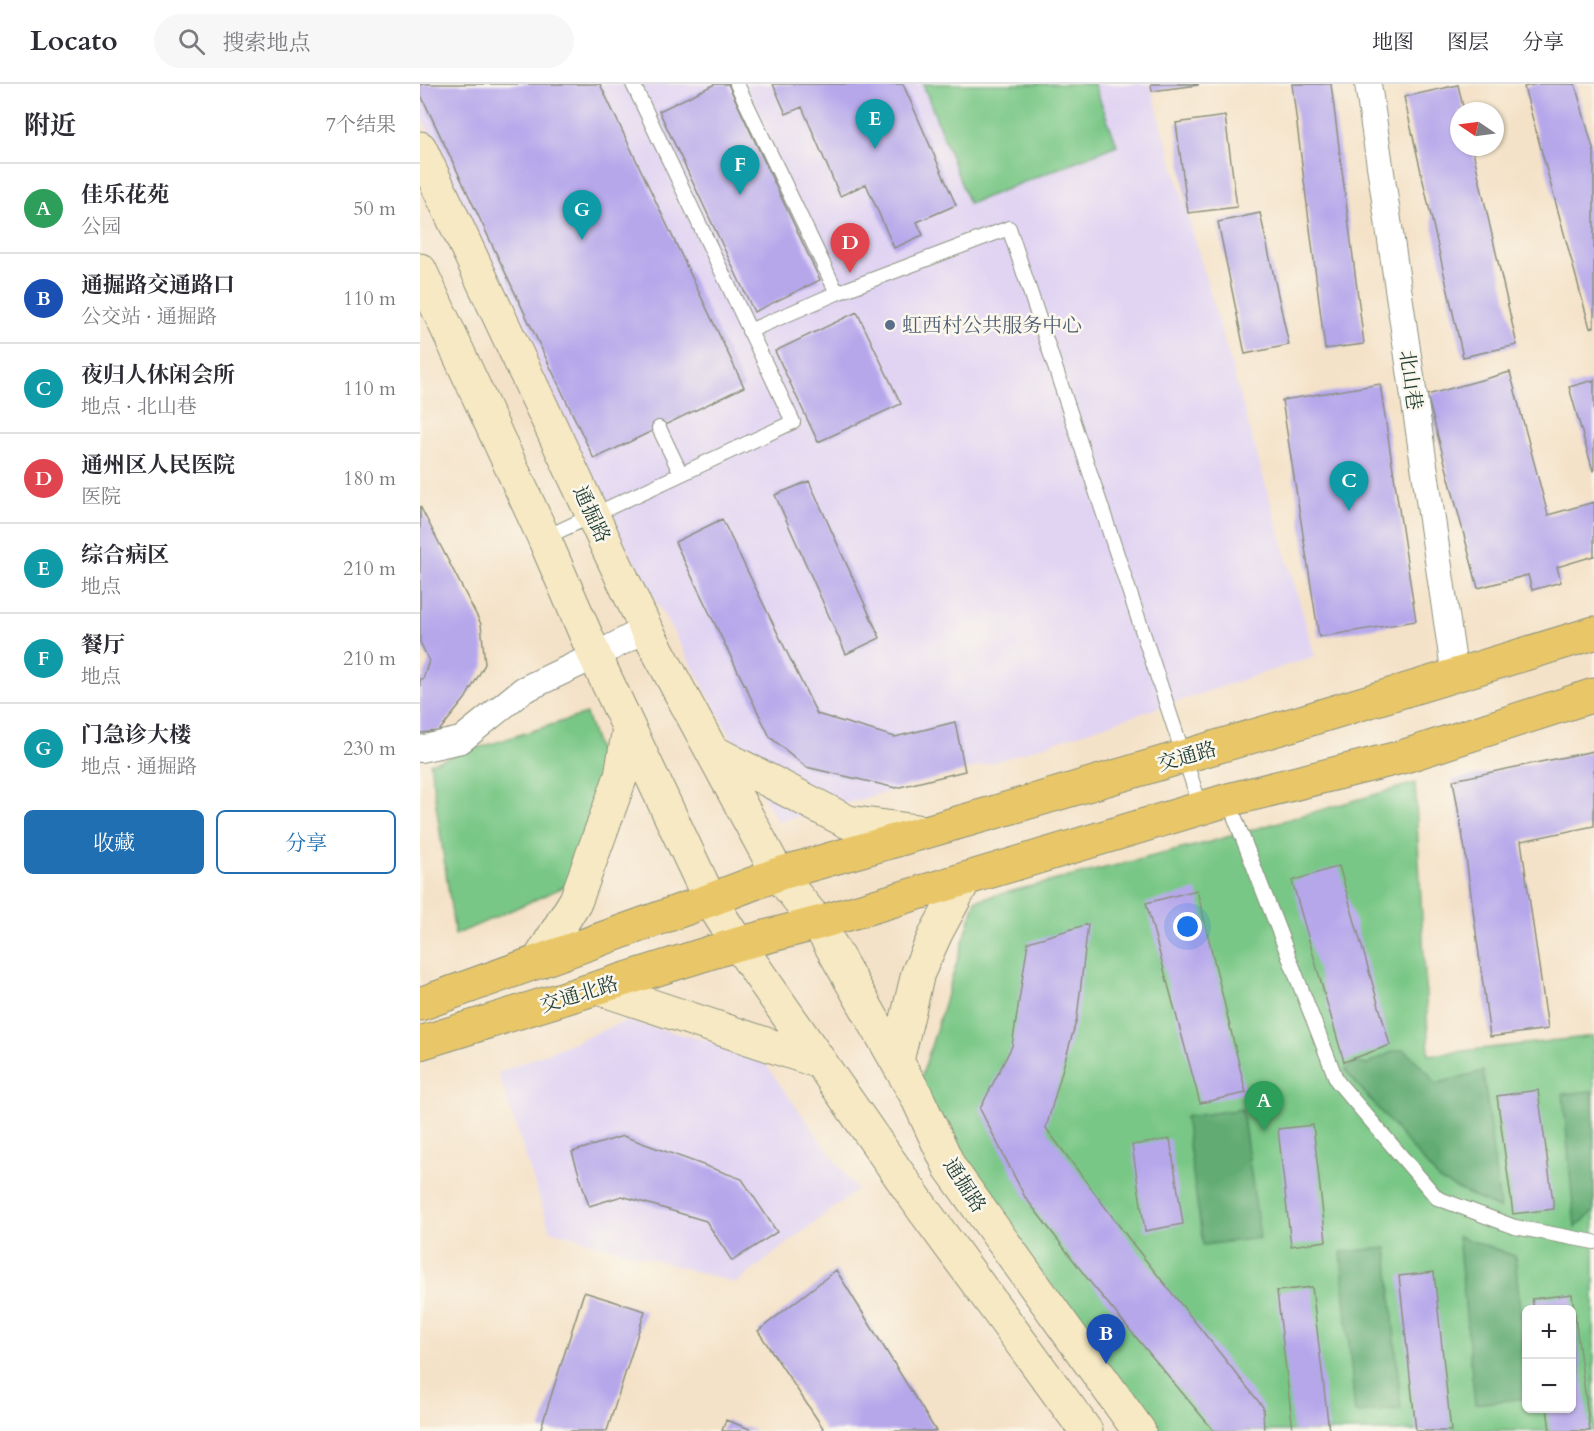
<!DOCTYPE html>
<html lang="zh">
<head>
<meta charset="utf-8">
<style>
  body { margin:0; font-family:Cardo,"Noto Serif SC",serif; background:#f7f7f7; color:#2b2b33 }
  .controls { position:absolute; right:18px; bottom:18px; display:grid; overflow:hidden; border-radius:9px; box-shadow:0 2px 4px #0004 }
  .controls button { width:54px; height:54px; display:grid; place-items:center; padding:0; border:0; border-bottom:2px solid #e1e1e2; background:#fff; color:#2b2b33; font:30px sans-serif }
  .compass { position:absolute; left:1030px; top:18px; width:54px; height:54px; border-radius:50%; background:#fff; box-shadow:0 2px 4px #0004; rotate:283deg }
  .you { position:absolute; left:768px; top:843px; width:21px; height:21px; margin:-15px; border:4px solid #fff; border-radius:50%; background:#1a73e8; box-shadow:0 0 0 9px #1a73e833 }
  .badge { display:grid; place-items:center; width:39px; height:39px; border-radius:50%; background:#1f6fb2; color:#fff; font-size:20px; font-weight:700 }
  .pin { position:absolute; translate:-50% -50px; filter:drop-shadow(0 2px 3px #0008) }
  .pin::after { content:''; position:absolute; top:32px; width:21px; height:18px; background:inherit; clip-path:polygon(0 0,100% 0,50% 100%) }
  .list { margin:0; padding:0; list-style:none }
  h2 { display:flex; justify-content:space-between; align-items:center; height:78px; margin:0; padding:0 24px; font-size:26px }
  h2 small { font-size:20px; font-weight:400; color:#7c7c81 }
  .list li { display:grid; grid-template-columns:39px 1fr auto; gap:18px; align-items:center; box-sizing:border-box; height:90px; padding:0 24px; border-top:2px solid #e1e1e2 }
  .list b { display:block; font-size:22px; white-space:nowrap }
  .list p { margin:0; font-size:20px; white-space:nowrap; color:#7c7c81 }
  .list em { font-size:20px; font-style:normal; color:#7c7c81 }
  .actions { display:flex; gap:12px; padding:18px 24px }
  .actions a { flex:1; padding:14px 0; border:2px solid #1f6fb2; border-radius:9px; text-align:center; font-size:21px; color:#1f6fb2 }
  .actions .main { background:#1f6fb2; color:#fff }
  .icon { flex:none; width:33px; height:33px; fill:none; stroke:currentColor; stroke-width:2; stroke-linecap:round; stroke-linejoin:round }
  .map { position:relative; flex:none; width:1174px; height:1347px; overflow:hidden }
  header { display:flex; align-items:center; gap:36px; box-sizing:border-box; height:84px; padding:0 30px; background:#fff; border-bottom:2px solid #e1e1e2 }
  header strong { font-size:28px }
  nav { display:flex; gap:33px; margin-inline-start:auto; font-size:21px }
  .search { width:420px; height:54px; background:#f7f7f7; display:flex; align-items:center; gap:15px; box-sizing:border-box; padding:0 21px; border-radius:33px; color:#7c7c81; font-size:22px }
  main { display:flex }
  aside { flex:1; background:#fff }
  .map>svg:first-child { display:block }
  .built { fill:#e1d4f3 }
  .green { fill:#79c786; stroke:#4c825d; stroke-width:1.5; fill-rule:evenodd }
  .forest { fill:#62ac73; stroke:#407454; stroke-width:1.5 }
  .building { fill:#b6a7eb }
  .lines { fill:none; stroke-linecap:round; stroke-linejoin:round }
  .lane-casing { stroke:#8a907e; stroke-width:16 }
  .street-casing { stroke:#8a907e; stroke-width:28 }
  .secondary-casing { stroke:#8a907e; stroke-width:35 }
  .primary-casing { stroke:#8a907e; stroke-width:35 }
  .lane { stroke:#fff; stroke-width:14 }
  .street { stroke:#fff; stroke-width:26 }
  .secondary { stroke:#f6e9c3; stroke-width:33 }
  .primary { stroke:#e9c769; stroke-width:33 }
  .service-dot { fill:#5c6f8a; stroke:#fbf7ec; stroke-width:2 }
  .labels { text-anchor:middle; stroke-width:5; stroke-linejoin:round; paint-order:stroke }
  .service-label { font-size:20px; fill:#4e5e75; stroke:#fbf7ec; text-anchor:start }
  .street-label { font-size:20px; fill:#1f3d34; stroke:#fbf7ec }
</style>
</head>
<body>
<header>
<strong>Locato</strong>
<div class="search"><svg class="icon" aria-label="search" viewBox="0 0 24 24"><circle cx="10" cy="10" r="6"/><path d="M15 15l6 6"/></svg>搜索地点</div>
<nav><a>地图</a><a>图层</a><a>分享</a></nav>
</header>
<main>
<aside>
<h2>附近<small>7个结果</small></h2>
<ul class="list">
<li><span class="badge" style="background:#2e9e5b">A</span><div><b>佳乐花苑</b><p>公园</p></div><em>50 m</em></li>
<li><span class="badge" style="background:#1a4fb4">B</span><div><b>通掘路交通路口</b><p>公交站 · 通掘路</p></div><em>110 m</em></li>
<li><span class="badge" style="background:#0f9aa8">C</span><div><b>夜归人休闲会所</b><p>地点 · 北山巷</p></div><em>110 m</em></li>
<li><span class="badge" style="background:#e0444e">D</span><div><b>通州区人民医院</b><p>医院</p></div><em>180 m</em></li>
<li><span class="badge" style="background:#0f9aa8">E</span><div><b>综合病区</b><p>地点</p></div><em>210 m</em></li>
<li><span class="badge" style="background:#0f9aa8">F</span><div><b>餐厅</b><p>地点</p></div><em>210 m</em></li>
<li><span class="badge" style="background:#0f9aa8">G</span><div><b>门急诊大楼</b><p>地点 · 通掘路</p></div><em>230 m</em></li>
</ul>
<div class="actions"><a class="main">收藏</a><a>分享</a></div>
</aside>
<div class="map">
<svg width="1174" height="1347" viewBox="0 0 1174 1347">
  <rect width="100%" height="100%" fill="#fbf7ec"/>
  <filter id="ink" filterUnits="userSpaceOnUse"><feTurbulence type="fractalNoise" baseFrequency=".0167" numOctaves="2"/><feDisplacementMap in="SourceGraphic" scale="12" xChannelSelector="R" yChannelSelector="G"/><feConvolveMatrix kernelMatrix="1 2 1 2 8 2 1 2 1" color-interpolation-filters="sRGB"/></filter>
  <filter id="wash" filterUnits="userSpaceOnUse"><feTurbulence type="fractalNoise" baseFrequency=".008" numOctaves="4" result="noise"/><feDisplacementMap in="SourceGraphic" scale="24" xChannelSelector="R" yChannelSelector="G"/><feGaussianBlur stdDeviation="1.35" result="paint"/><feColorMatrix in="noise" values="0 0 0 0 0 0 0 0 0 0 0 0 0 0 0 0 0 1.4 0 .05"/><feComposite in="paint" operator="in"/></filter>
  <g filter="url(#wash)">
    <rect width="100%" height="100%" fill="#f4e2c8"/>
    <!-- built -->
    <path class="built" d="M0,0H730L895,572L568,680L358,738L202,455L0,30Z
      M206,937L337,969L437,1106L316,1199L130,1146L78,989Z"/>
    <!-- green -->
    <path class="green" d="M503,0H674L697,61L549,120Z
      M166,630L195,717L155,798L35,851L10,679Z
      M995,699L1009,971L1174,952V1347H719L496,1011L556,816L786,759ZM1106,1226H1152V1324H1106Z"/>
    <!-- forest -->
    <path class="forest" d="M984,965L1008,989L1015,1000L1063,987L1080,1125L1020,1097L925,986L935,978L947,981C958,974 970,968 984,965Z
      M1172,1007L1174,1033V1127L1155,1144L1143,1010Z
      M822,1025L840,1154L783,1161L765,1033Z
      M1038,1152L1095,1172L1106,1287V1314L1055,1320Z
      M967,1164L981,1325L935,1329L921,1168Z"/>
    <g id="blocks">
      <!-- building -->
      <path class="building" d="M0,0H180L324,303L174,375L0,9Z
        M295,0H308L400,196L334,228L239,27Z
        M353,0H483L536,121L497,138L503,151L474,164L446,100L420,112L382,23L366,30Z
        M731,0H778V1L732,7Z
        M872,0H911L944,260L905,265Z
        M1117,0H1155L1174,68V243L1170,244L1104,3Z
        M1038,1L1044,27H1039V63H1052L1097,261L1043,273L984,13Z
        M805,32L817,123L768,129L756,39Z
        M840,129L869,261L825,270L798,138Z
        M437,228L481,320L398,358L355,267Z
        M1090,288L1128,431L1174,418V472L1137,483L1141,498L1112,506L1108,491L1058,504L1007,311Z
        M1174,296V387H1173L1149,303Z
        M960,300L996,537L899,553L862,316Z
        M389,397L460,554L426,570L355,411Z
        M0,422L61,540L65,580L45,615L19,647L0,649V595H3L9,577L0,558Z
        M302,435L397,630L475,653L535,638L545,687L476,704L386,683L350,653L255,458Z
        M1174,667V742L1101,757L1128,945L1070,953L1045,766L1033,696Z
        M919,782L970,961L924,978L872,797Z
        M777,806L826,1009L780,1019L726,819Z
        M668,840L657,934L626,1044L712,1159L843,1323L844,1347H794L670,1198L605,1113L560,1025L592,962L608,858Z
        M1118,1006L1134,1125L1093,1130L1077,1012Z
        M893,1041L906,1157L871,1162L858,1045Z
        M203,1052L322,1095L357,1148L312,1177L286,1137L202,1112L169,1122L152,1068Z
        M750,1055L763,1140L725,1147L712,1061Z
        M416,1186L516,1347H405L338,1247Z
        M1014,1188L1031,1347H996L979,1192Z
        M892,1203L909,1347H873L857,1207Z
        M164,1208L225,1227L187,1347H120Z
        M1152,1210L1170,1347H1130L1127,1324H1152V1226H1114L1112,1215Z
        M306,1336L335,1347H302Z"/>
    </g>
  </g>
  <g filter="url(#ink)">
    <use href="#blocks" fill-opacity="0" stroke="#8a907e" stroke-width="1.5"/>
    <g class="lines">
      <!-- lane casing -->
      <g class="lane-casing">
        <path id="lane" d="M317,0L417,209L589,144L781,724
          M329,247L417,209
          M239,344L261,390
          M124,454L373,338L213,0
          M808,716L917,997L1017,1114L1095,1143L1174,1158"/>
      </g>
      <!-- street casing -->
      <g class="street-casing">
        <path id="street" d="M948,0L1035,592
          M0,665L41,656L103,606L175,572L226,545"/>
      </g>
      <!-- secondary casing -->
      <g class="secondary-casing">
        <path id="secondary" d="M0,64L226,545L358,790L398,839L496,1011L530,1084L719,1347
          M0,186L124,454L175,572L290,816L318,860L505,1128L666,1347
          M292,667L428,738L505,748
          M118,878L156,816L201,692L209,644
          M178,904L400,978
          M477,977L498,889L516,849L545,795"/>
      </g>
      <!-- primary casing -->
      <g class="primary-casing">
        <path id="primary" d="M0,920L290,816L358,790L572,729L881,638L1174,549
          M0,959L318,860L398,839L808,716L982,673L1174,611"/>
      </g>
      <!-- lane -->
      <use href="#lane" class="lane"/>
      <!-- street -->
      <use href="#street" class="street"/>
      <!-- secondary -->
      <use href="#secondary" class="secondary"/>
      <!-- primary -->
      <use href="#primary" class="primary"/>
    </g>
  </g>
  <!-- markers -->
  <circle class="service-dot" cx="470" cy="241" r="6"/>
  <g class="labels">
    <!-- service labels -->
    <g class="service-label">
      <text x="482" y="248">虹西村公共服务中心</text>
    </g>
    <!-- street labels -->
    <g class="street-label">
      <text transform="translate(991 296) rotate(82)" y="7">北山巷</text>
      <text transform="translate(172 430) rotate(65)" y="7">通掘路</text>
      <text transform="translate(767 672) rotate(-16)" y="7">交通路</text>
      <text transform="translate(159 910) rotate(-17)" y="7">交通北路</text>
      <text transform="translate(545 1101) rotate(57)" y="7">通掘路</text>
    </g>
  </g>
</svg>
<div class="controls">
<button>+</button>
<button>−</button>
</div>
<svg class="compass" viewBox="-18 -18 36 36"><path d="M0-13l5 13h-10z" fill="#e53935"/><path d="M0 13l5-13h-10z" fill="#7c7c81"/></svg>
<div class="you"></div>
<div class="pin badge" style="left:844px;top:1047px;background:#2e9e5b">A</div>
<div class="pin badge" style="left:686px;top:1280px;background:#1a4fb4">B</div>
<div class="pin badge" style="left:929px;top:427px;background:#0f9aa8">C</div>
<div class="pin badge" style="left:430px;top:189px;background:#e0444e">D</div>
<div class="pin badge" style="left:455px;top:65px;background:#0f9aa8">E</div>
<div class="pin badge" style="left:320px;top:111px;background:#0f9aa8">F</div>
<div class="pin badge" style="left:162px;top:156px;background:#0f9aa8">G</div>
</div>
</main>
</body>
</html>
